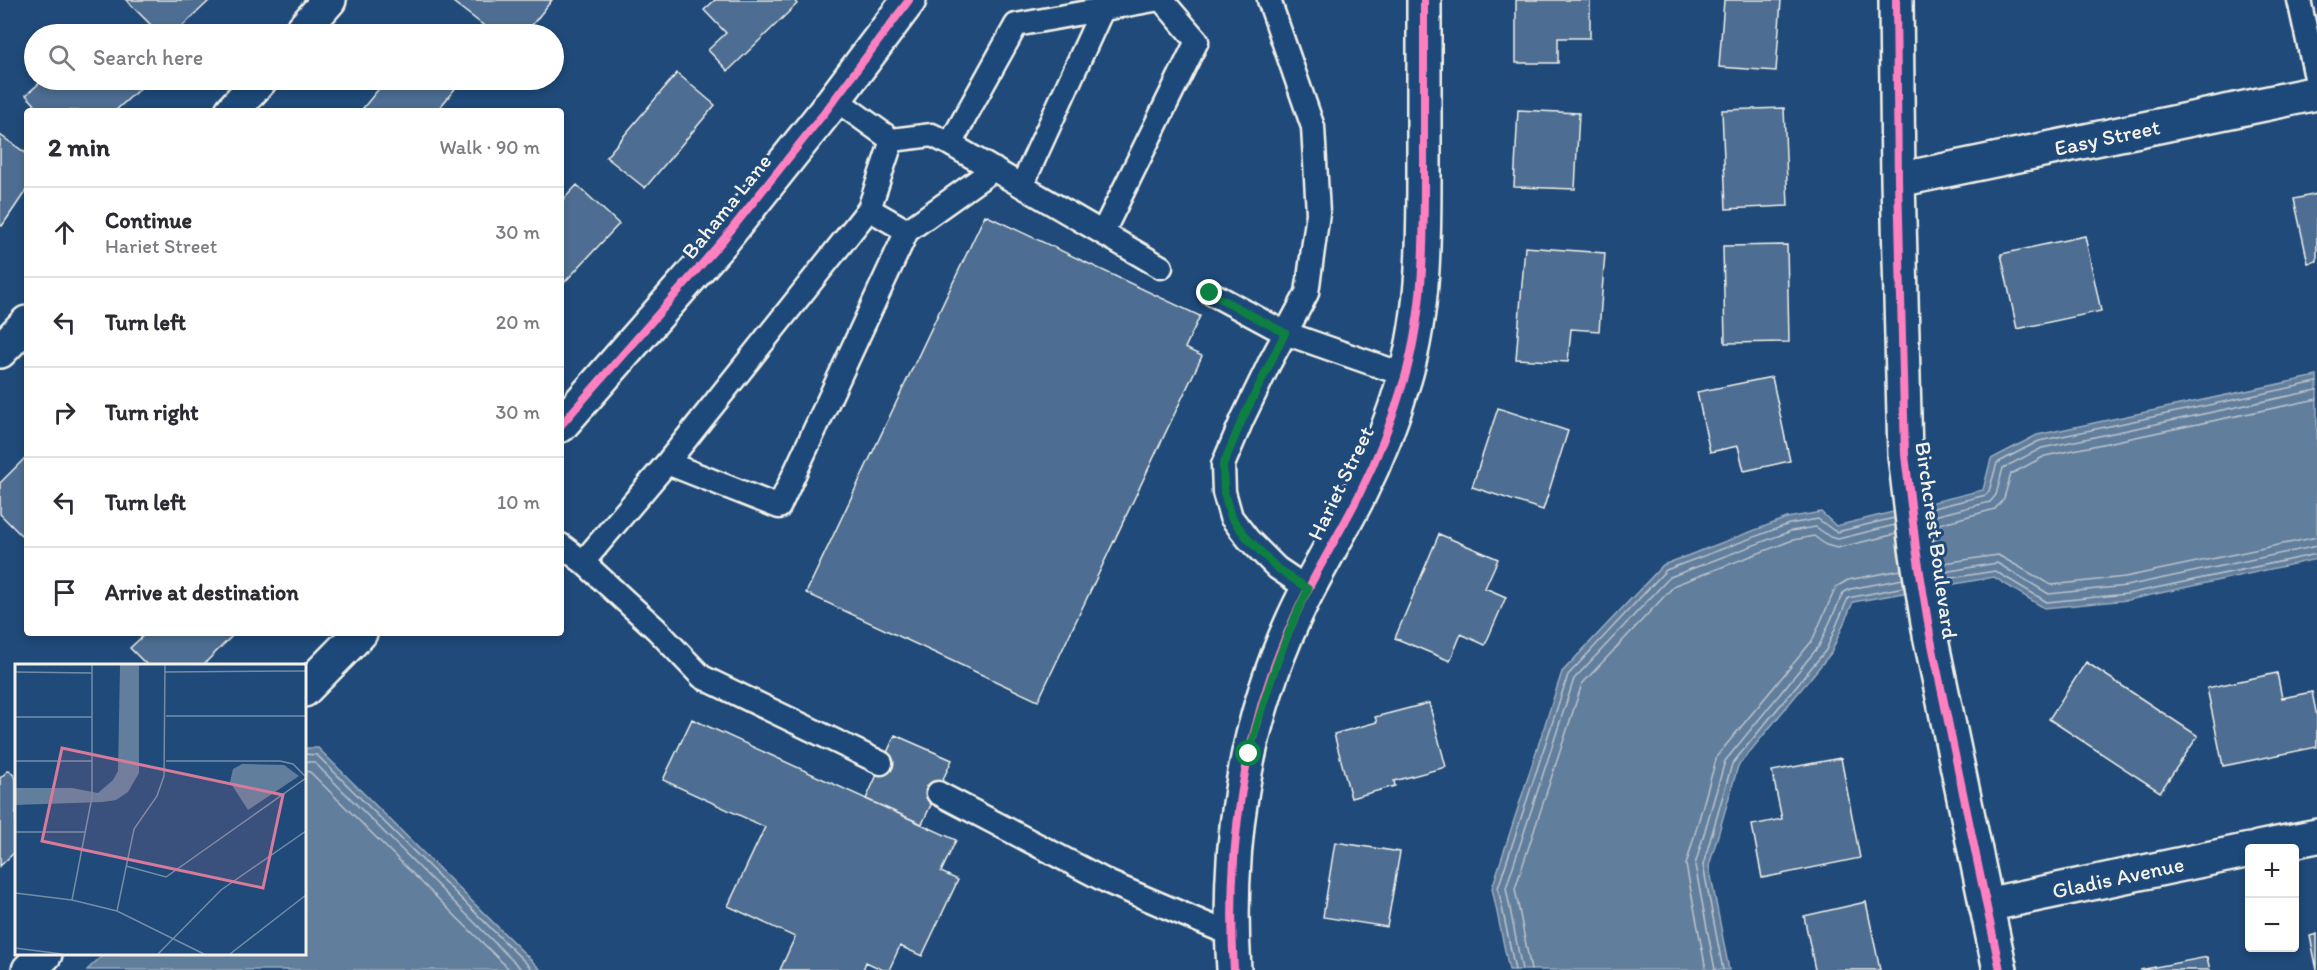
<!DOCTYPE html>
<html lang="en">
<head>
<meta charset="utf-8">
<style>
  body { margin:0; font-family:Itim,sans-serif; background:#f2f2f3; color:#2b2b33 }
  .controls { position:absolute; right:18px; bottom:18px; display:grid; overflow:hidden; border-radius:6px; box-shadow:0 3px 9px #0003 }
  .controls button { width:54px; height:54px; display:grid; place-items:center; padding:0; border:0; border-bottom:2px solid #e1e1e2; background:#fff; color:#2b2b33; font:30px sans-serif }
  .stop { position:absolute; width:18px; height:18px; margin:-14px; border:4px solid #0b8043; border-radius:50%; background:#fff }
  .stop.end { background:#0b8043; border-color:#fff; box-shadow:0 2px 6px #0008 }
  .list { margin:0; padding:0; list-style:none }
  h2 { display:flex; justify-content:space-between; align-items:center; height:78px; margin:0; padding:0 24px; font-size:26px }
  h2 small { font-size:20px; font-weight:400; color:#7c7c81 }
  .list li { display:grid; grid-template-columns:39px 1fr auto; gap:18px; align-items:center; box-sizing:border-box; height:90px; padding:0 24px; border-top:2px solid #e1e1e2 }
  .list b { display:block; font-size:22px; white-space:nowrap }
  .list p { margin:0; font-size:20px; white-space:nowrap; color:#7c7c81 }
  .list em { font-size:20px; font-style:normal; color:#7c7c81 }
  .icon { flex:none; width:33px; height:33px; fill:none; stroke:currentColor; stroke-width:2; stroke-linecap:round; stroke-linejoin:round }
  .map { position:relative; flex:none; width:2317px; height:970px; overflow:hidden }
  .search { position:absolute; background:#fff; box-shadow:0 3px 9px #0003; left:24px; top:24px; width:540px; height:66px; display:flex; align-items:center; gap:15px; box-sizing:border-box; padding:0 21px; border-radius:33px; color:#7c7c81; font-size:22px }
  .panel { position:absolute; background:#fff; box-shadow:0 3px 9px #0003; left:24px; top:108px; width:540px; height:528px; border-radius:6px }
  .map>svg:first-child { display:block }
  .water { fill:#627e9d; stroke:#9cacbb; stroke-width:1.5 }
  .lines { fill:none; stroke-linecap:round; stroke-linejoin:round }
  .shore { stroke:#bac3ca; stroke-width:1.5 }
  .building { fill:#4d6e92; stroke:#f4f1e8; stroke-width:1.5 }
  .service-casing { stroke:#f4f1e8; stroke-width:27 }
  .minor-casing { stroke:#f4f1e8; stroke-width:38 }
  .service { stroke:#1f4a7a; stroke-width:22 }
  .minor { stroke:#1f4a7a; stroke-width:33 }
  .cycleway-casing { stroke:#1f4a7a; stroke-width:11 }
  .cycleway { stroke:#ff80c0; stroke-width:8 }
  .route { stroke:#0b8043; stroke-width:8 }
  .labels { text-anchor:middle; stroke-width:6; stroke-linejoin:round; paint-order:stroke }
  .street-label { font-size:22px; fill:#f4f1e8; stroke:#1f4a7a }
  .inset-road { fill:none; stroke:#748da6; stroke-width:1.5 }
  .view { fill:#d87a9a; fill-opacity:0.15; stroke:#d87a9a; stroke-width:3 }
  .inset-edge { fill:none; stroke:#f4f1e8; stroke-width:3 }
</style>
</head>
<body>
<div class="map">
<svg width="2317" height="970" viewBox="0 0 2317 970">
  <rect width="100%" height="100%" fill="#1f4a7a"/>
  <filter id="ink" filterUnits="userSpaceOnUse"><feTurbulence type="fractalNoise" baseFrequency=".0167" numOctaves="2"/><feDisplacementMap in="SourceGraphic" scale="12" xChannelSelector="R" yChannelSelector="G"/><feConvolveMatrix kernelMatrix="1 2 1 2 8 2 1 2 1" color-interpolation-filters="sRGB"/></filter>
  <g filter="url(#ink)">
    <!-- water -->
    <path class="water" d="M2317,376V559L2128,600L2044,608L1994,577L1853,602L1831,653L1738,766L1709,866L1729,970H1509L1492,888L1562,672L1663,565L1787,518L1821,512L1836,526L1983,490L1991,459L2037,435Z
      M307,748H318L541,970H87L104,954H304V751Z"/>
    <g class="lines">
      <!-- shore -->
      <path class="shore" d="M1930,509L1986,495L1989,491L1997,463L2039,441L2317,382
        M1930,517L1990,502L1996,495L2003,468L2042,448L2317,390
        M1932,526L1995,509L2004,498L2011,474L2045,456L2317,399
        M1937,564L1998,555L2051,585L2125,577L2317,537
        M1938,573L1997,563L2049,594L2126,586L2317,546
        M1939,580L1995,571L2047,602L2127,594L2317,554
        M304,754L317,755L533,970
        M304,762H314L522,970
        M304,771L310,772L510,970
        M1515,970L1498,888L1568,675L1666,570L1789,524L1818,519L1833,530L1837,532L1894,518
        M1522,970L1506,888L1574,679L1670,577L1791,531L1816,527L1830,537L1838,539L1895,525
        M1531,970L1515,889L1582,684L1675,585L1793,540L1814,536L1826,545L1837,548L1896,534
        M1706,970L1686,865L1717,756L1812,641L1836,587L1848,580L1901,570
        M1715,970L1695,865L1725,761L1819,646L1843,593L1850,589L1903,579
        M1723,970L1703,865L1732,764L1826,650L1848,598L1904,587"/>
    </g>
    <!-- building -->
    <path class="building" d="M126,0H210L174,34H160Z
      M454,0H552L525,34H495L453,2Z
      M715,0H794L797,4L728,71L708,50L726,33L704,10Z
      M1516,0H1590V38H1558V63H1516Z
      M1724,0H1781L1776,71L1719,67Z
      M677,73L715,105L645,188L606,157Z
      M43,80H142L145,84L115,111H41L26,95Z
      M386,80H462L437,111H367L363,108Z
      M1784,108L1788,206L1726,209L1722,110Z
      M1518,110L1579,113L1575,189L1514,187Z
      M0,135L27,154V189L2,226L0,224Z
      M577,185L619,224L561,286V202Z
      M2317,194V261L2308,263L2294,199Z
      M985,215L1200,316L1185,348L1202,356L1038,701L806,593Z
      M2085,236L2101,311L2017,329L2001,254Z
      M1787,245L1789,342L1725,343L1723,246Z
      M1525,247L1605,253L1599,331L1571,329L1568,362L1516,359Z
      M1772,377L1790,461L1744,471L1738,446L1710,452L1697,392Z
      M1498,408L1568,431L1543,510L1472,487Z
      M27,456V541L0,514V483Z
      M1439,534L1498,559L1485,588L1506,597L1485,645L1461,634L1450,661L1395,638Z
      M146,633H235L202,666H148L130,648Z
      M2086,662L2198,736L2160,792L2049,719Z
      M2277,673L2282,698L2312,692L2317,717V747L2223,766L2207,688Z
      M1429,703L1446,767L1394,781L1395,786L1351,798L1334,734L1377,722L1375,717Z
      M692,719L956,840L941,872L958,880L922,956L900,946L889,970H883L866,962L863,970H780L795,937L728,906L765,827L663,780Z
      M895,735L952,760L922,824L866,799Z
      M1841,758L1860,858L1762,878L1752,825L1782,819L1772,771Z
      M9,770L16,778V851L0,866V778Z
      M1335,842L1400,852L1387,927L1323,917Z
      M1866,902L1880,970H1815L1804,916Z
      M2317,934V970L2310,936Z
      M2207,957L2210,970H2140Z"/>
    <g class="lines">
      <!-- service casing -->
      <g class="service-casing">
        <path id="service" d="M1269,0L1313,127L1318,213L1307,293L1270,362L1242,420L1223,465L1224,492L1231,517L1248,539L1277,568L1308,589
          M2299,0L2317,82
          M835,99L892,140L932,135L950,144L1161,267
          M950,144L1016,25L1154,0
          M1022,185L1103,8
          M869,209L907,231L994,169
          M1103,232L1197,41L1162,0
          M1211,293L1285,333L1405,375
          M667,463L779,507L907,231
          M561,545L583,562L667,463L869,209L892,140
          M583,562L656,629L702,677L881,763
          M938,793L1110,883L1232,935"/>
      </g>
      <!-- minor casing -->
      <g class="minor-casing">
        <path id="minor" d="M1896,0L1898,180L1905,455L1916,548L1930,635L2000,970
          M299,34L329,0
          M232,111L260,80
          M1898,180L2317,93
          M0,351L27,323
          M561,425L723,240L825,112L909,0
          M304,690L360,633
          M2258,848L2317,836
          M1986,905L2250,850
          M29,970L45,954
          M1234,970C1226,851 1243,729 1293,620C1312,577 1338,537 1359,495C1378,457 1393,418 1405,377C1424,311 1424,240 1424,172C1424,115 1424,57 1424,0"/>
      </g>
      <!-- service -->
      <use href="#service" class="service"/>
      <!-- minor -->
      <use href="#minor" class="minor"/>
      <!-- cycleway casing -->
      <g class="cycleway-casing">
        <path id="cycleway" d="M1896,0L1898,180L1905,455L1916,548L1930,635L2000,970
          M561,425L723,240L825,112L909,0
          M1234,970C1226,851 1243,729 1293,620C1312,577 1338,537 1359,495C1378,457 1393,418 1405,377C1424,311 1424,240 1424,172C1424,115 1424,57 1424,0"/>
      </g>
      <!-- cycleway -->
      <use href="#cycleway" class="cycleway"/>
    </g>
  </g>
  <g class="lines" filter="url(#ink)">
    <!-- route -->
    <path class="route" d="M1210,293L1285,333L1242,420L1223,465L1224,492L1231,517L1248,539L1277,568L1308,589C1282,642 1264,697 1249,754"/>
  </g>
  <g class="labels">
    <!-- street labels -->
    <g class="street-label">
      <text transform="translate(2107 137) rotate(-12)" y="8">Easy Street</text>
      <text transform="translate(726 206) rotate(-51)" y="8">Bahama Lane</text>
      <text transform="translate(1340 483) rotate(-64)" y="8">Hariet Street</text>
      <text transform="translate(1937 540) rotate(82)" y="8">Birchcrest Boulevard</text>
      <text transform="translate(2118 877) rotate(-12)" y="8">Gladis Avenue</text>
    </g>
  </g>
  <!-- overview -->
  <g transform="translate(15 664)">
    <rect width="291" height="291" fill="#1f4a7a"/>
    <path d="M105,1H124V109L113,128L101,136L88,138L0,141V124H57L83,129L98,116L103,107ZM227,100L269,101L284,112L233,146L215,118L218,105Z" fill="#627e9d"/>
    <path class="inset-road" d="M0,8L77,9M150,8L291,7M151,52H291M0,53H77M0,97H77M151,97H265L278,100L291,113M0,168H71M111,202L151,213L291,114M0,229L57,236L102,247L189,290M57,236L77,133V1M102,247L119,165L142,132L149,112L150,1M0,284L47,290M143,290L206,226L291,167M215,290L291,231"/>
    <path class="view" d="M47,84L268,131L248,224L27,177Z"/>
    <rect width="291" height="291" class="inset-edge"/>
  </g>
</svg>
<div class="controls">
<button>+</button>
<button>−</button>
</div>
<div class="stop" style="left:1249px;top:754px"></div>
<div class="stop end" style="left:1210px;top:293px"></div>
<div class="search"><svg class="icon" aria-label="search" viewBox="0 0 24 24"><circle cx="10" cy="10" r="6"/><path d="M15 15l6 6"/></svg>Search here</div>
<section class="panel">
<h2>2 min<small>Walk · 90 m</small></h2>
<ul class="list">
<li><svg class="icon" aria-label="ahead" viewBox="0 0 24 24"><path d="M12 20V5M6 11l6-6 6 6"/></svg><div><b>Continue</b><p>Hariet Street</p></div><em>30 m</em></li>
<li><svg class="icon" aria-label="left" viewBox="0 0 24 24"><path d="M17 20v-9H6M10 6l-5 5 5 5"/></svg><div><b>Turn left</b></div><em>20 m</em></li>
<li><svg class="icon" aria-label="right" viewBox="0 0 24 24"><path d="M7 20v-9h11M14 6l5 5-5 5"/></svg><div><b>Turn right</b></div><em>30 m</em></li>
<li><svg class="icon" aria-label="left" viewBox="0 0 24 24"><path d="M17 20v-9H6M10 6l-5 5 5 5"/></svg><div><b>Turn left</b></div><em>10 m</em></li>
<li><svg class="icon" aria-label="arrive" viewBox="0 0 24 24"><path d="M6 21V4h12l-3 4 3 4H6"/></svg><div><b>Arrive at destination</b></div></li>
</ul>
</section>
</div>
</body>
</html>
